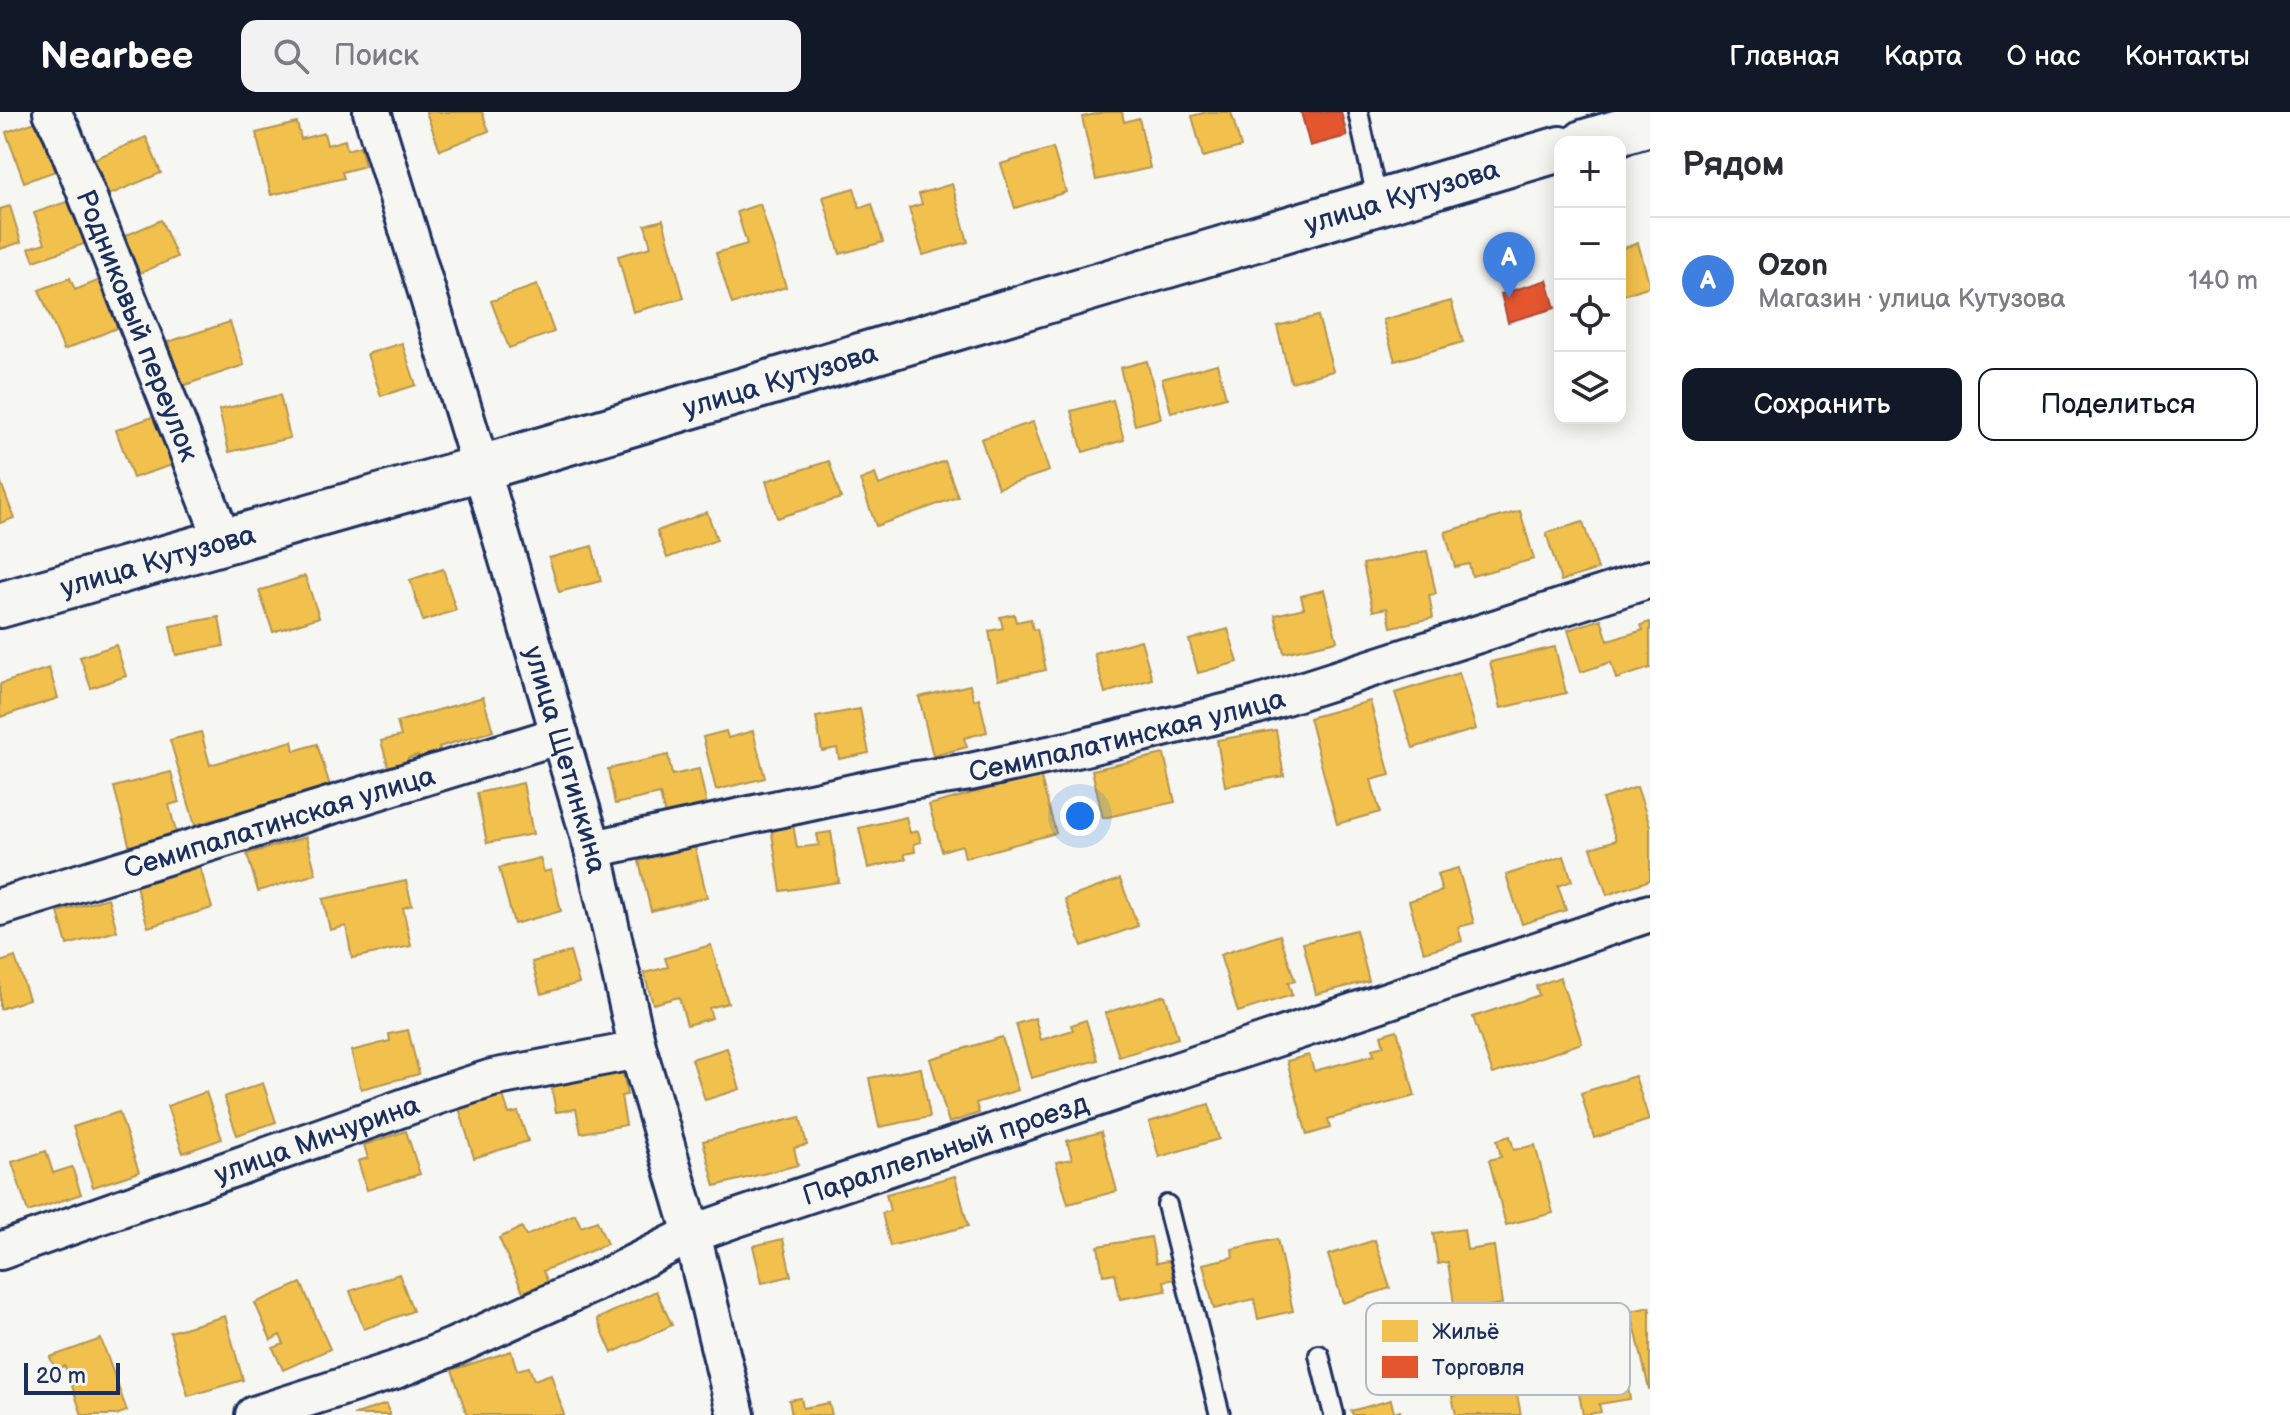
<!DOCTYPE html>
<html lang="ru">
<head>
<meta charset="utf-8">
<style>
  body { margin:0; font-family:"Balsamiq Sans",sans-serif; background:#f2f2f3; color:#2b2b33 }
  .controls { position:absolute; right:24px; top:24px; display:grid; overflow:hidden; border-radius:16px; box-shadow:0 4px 20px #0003 }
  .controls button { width:72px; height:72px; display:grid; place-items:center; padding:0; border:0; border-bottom:2px solid #e1e1e2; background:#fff; color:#2b2b33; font:40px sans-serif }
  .scale { position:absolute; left:24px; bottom:20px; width:96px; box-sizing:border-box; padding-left:8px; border:4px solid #1b2f5e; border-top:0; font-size:22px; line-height:28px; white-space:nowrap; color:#1b2f5e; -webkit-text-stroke:6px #f6f6f2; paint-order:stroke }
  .you { position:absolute; left:1080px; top:704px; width:28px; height:28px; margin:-20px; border:6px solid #fff; border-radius:50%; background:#1a73e8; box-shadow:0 0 0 12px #1a73e833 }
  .badge { display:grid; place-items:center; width:52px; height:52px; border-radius:50%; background:#111827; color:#fff; font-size:26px; font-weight:700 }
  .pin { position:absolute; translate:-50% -66px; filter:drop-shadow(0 2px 4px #0008) }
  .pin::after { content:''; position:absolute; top:42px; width:28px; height:24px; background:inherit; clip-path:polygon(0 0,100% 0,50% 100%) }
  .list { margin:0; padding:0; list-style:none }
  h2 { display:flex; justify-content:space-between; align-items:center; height:104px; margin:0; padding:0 32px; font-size:34px }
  h2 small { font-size:26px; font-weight:400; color:#7c7c81 }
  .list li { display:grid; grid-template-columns:52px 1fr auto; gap:24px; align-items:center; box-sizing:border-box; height:128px; padding:0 32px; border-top:2px solid #e1e1e2 }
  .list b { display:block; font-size:30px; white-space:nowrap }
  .list p { margin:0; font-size:26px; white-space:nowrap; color:#7c7c81 }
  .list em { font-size:26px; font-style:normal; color:#7c7c81 }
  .actions { display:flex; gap:16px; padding:24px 32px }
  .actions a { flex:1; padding:18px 0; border:2px solid #111827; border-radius:16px; text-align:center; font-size:28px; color:#111827 }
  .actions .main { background:#111827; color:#fff }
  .icon { flex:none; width:44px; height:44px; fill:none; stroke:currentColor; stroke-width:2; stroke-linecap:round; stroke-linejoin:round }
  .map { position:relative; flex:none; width:1650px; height:1303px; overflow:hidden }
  header { display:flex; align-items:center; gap:48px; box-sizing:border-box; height:112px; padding:0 40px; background:#111827; color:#fff }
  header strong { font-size:38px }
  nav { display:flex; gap:44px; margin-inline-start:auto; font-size:28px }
  .search { width:560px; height:72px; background:#f2f2f3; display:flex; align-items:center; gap:20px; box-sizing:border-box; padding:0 28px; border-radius:16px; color:#7c7c81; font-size:30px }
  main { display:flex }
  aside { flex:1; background:#fff }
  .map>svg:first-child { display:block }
  .homes { fill:#f2c14e; stroke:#b29553; stroke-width:2 }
  .shops { fill:#e4572e; stroke:#a84b3c; stroke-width:2 }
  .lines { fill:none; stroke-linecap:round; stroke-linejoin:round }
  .lane-casing { stroke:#1b2f5e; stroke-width:24 }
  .street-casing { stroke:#1b2f5e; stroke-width:42 }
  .secondary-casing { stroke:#1b2f5e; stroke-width:50 }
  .lane { stroke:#f6f6f2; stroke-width:18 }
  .street { stroke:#f6f6f2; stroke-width:36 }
  .secondary { stroke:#f6f6f2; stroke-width:44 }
  .labels { text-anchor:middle; stroke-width:8; stroke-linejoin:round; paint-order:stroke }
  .street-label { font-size:28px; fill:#1b2f5e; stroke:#f6f6f2 }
  .key { fill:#f6f6f2; stroke:#b4bac6; stroke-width:2 }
  .key-label { font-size:22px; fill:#1b2f5e }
</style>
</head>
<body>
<header>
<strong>Nearbee</strong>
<div class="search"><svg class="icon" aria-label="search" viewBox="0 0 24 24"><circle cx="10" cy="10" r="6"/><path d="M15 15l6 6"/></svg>Поиск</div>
<nav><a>Главная</a><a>Карта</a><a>О нас</a><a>Контакты</a></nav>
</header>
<main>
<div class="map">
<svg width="1650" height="1303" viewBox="0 0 1650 1303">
  <rect width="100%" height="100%" fill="#f6f6f2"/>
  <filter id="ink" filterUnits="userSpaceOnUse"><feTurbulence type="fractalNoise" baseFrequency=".0125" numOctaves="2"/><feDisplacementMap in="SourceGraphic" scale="16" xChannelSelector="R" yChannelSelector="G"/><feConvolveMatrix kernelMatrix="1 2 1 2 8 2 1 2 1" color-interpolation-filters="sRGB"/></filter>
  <g filter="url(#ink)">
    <!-- homes -->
    <path class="homes" d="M426,0H482L489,19L440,38Z
      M1104,0H1122L1124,10L1139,6L1150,56L1096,68L1082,5Z
      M1207,0H1231L1241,35L1203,45L1192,4Z
      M38,9L56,59L24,70L6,20Z
      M297,11L301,27L324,21L327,33L345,28L347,38L360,34L365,54L342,60L344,66L271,83L256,21Z
      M146,25L161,61L109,83L94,47Z
      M1053,36L1066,80L1015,96L1001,52Z
      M952,72L968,130L923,143L909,96L922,92L919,82Z
      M854,76L860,96L872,92L883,130L840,142L823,85Z
      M75,87L90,130L34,149L29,136L45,131L34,101Z
      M760,92L786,175L732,192L716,141L747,132L737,100Z
      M10,94L21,130L0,137V97Z
      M161,108L177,145L134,164L118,127Z
      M663,108L684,186L633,200L618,144L651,135L645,113Z
      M1638,131L1650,174L1620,184V143L1622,142L1621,137Z
      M70,166L75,178L100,168L119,215L64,238L39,178Z
      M537,173L554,220L509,236L491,189Z
      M1451,189L1463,230L1395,249L1383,208Z
      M1318,204L1333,259L1291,270L1277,214Z
      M230,210L244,253L182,274L168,230Z
      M402,231L416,273L381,284L367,242Z
      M1147,249L1161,306L1135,313L1120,256Z
      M1217,252L1226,285L1171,300L1162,267Z
      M280,283L290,326L229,340L219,298Z
      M1113,288L1124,328L1083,340L1071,299Z
      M155,304L172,353L133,366L116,318Z
      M1033,310L1049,359L998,376L981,327Z
      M829,349L841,386L777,406L766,369Z
      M945,349L958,385L876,414L860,368L875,362L879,373Z
      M0,368L14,406L0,411Z
      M1520,399L1534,447L1472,464L1469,452L1455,455L1445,420Z
      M707,400L717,428L667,446L657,419Z
      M1583,410L1598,457L1561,469L1546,421Z
      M592,434L601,469L559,480L549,446Z
      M1427,439L1436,482L1429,483L1433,506L1391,515L1387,496L1373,499L1363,452Z
      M443,457L456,498L423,509L410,468Z
      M305,464L319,505L273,520L259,479Z
      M1324,478L1337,529L1284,541L1275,503L1304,496L1301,484Z
      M1014,502L1016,510L1031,507L1033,518L1037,517L1046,558L998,568L989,519L1003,516L1000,505Z
      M219,505L224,534L176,543L170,514Z
      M1601,507L1608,529L1643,518L1641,513L1650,510V556L1616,567L1611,550L1581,560L1568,518Z
      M1228,517L1238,550L1198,561L1189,528Z
      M1141,528L1152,567L1105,581L1094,541Z
      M116,533L126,564L91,576L80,545Z
      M1555,535L1566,581L1501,596L1490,550Z
      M49,556L58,586L0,605V572Z
      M1459,561L1476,617L1413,636L1395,581Z
      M970,573L974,588L979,586L987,620L964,626L967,635L933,644L919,585Z
      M483,585L493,619L439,635L442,643L420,650L418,643L408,646L409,651L389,657L381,629L401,624L397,610Z
      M1370,589L1390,663L1371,668L1380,700L1337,712L1309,606Z
      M860,597L869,641L839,647L837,636L822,639L816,605Z
      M1276,618L1284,664L1225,674L1217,628Z
      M726,619L728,626L753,619L765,666L716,678L703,625Z
      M201,620L210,653L292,629L294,639L317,632L330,674L195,713L170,628Z
      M1164,642L1175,690L1103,706L1092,658Z
      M668,643L672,663L699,657L707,694L665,704L660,682L615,692L608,657Z
      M171,660L179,690L169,693L177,724L130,736L114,675Z
      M1040,663L1056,721L965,746L962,733L942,739L929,693Z
      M523,671L533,722L487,731L477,681Z
      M1637,675L1650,714V768L1607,783L1591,736L1616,728L1602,687Z
      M906,705L910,721L918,719L921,730L914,732L915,740L904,742L906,747L868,756L859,716Z
      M793,712L797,736L819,733L817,722L831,720L839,770L781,779L771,715Z
      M306,725L316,762L258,779L247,742Z
      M695,735L707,785L651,799L639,749Z
      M1564,744L1572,769L1558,774L1566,798L1522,812L1506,763Z
      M540,746L544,760L551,758L561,799L514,812L499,756Z
      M200,755L212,796L148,815L136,774Z
      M1458,756L1474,811L1458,815L1462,829L1424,840L1409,789L1442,779L1437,762Z
      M1120,767L1138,814L1082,834L1065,787Z
      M406,769L412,793L403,796L411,834L352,846L346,814L330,818L323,787Z
      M108,786L117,819L67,833L58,800Z
      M1356,818L1369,869L1316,882L1303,831Z
      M1280,823L1295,869L1288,871L1292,883L1238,900L1220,843Z
      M711,833L728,891L709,896L712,906L687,913L679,885L653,892L644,861L668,855L665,846Z
      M570,840L579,871L541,882L532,850Z
      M15,845L29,887L0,897V850Z
      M1560,865L1582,931L1493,962L1473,905L1539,883L1536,874Z
      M1165,883L1178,926L1119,945L1105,901Z
      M1035,906L1041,928L1073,918L1071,913L1086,908L1098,948L1031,966L1016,912Z
      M408,918L419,962L361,977L351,939L390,929L389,922Z
      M1397,918L1415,984L1328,1007L1330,1016L1307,1023L1287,949L1309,943L1314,959L1374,943L1372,937L1384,934L1381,923Z
      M1002,925L1018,978L976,991L979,1001L949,1011L930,947Z
      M727,936L740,977L705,988L692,947Z
      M921,956L930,1005L879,1015L869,966Z
      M623,960L627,983L621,984L626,1013L581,1021L576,997L556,1000L551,973Z
      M1635,964L1649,1008L1594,1026L1581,981Z
      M263,971L276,1010L237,1023L224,985Z
      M206,980L222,1027L183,1041L167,994Z
      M503,983L509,1002L518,1000L528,1029L474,1046L459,996Z
      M1209,992L1219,1027L1159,1045L1149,1010Z
      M119,1000L139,1060L93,1075L73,1015Z
      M800,1005L807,1033L794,1036L798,1053L715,1074L703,1029Z
      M406,1019L420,1062L367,1078L358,1049L368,1046L364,1033Z
      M1101,1020L1117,1079L1068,1092L1056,1050L1072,1047L1067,1029Z
      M1510,1024L1514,1038L1535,1033L1553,1101L1506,1113L1489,1048L1501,1045L1497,1028Z
      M46,1039L53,1061L72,1055L81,1082L28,1100L12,1050Z
      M955,1064L968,1114L890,1134L882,1101L890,1099L886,1082Z
      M575,1102L581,1115L597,1109L607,1132L543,1159L548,1170L523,1180L499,1126L522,1115L526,1124Z
      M1464,1117L1467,1138L1494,1134L1502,1192L1455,1199L1448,1150L1438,1152L1433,1121Z
      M1151,1125L1156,1151L1174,1148L1177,1167L1164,1169L1166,1179L1120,1187L1115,1161L1103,1163L1098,1134Z
      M783,1127L791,1164L762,1171L753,1134Z
      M1277,1127L1293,1199L1258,1207L1254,1187L1214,1197L1203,1152L1233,1145L1232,1137Z
      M1375,1128L1390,1176L1343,1191L1328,1143Z
      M399,1162L413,1199L364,1217L350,1179Z
      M301,1171L330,1237L283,1258L273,1236L284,1232L280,1223L271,1228L255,1191Z
      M656,1179L672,1213L612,1241L597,1207Z
      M1650,1195V1277H1649L1631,1199Z
      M225,1204L243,1268L188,1284L170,1220Z
      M101,1227L127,1299L116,1303H82L65,1254L55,1257L50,1245Z
      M1620,1230L1630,1287L1599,1292L1601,1300L1583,1303L1571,1238Z
      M511,1239L517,1258L529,1255L534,1268L551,1262L564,1303H467L452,1258Z
      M1515,1272L1521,1303H1456L1452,1284Z
      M801,1286L803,1296L829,1291L832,1303H792L789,1288Z
      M1391,1288L1394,1301L1400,1299L1401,1303H1353L1351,1299Z
      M386,1292L390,1303H353Z"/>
    <!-- shops -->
    <path class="shops" d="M1301,0H1341L1347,24L1310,34Z
      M1547,168L1555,196L1508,210L1501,182Z"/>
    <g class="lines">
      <!-- lane casing -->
      <g class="lane-casing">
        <path id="lane" d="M1358,0L1378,91
          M1167,1093L1220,1303
          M1319,1243L1334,1303"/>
      </g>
      <!-- street casing -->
      <g class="street-casing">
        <g id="street">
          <path id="s1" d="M52,0L62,20L223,428"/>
          <path id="s2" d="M372,0L481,356L593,737L638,938L692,1122L736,1303"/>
          <path id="s3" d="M593,737L903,670L970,660L1081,636L1257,593L1650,467"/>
          <path id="s4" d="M0,795L560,623"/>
          <path id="s5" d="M0,1139L442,982L492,966L638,938"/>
          <path id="s6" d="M254,1303L395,1258L455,1234L592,1172L692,1122L734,1107L1650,801"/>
        </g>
      </g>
      <!-- secondary casing -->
      <g class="secondary-casing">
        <g id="secondary">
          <path d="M1585,30L1650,11"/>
          <path id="s7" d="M0,493L481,356L1560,37"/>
        </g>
      </g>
      <!-- lane -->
      <use href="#lane" class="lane"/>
      <!-- street -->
      <use href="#street" class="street"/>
      <!-- secondary -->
      <use href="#secondary" class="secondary"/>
    </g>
  </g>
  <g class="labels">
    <!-- street labels -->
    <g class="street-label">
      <text dy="10" stroke="none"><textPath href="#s7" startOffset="1460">улица Кутузова</textPath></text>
      <text dy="10" stroke="none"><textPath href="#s1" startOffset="230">Родниковый переулок</textPath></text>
      <text dy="10" stroke="none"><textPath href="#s7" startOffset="812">улица Кутузова</textPath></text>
      <text dy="10" stroke="none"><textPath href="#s7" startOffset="164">улица Кутузова</textPath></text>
      <text dy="10" stroke="none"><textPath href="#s3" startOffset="546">Семипалатинская улица</textPath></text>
      <text dy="10" stroke="none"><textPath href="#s2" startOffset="676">улица Щетинкина</textPath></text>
      <text dy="10" stroke="none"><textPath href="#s4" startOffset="292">Семипалатинская улица</textPath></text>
      <text dy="10" stroke="none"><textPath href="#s5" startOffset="336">улица Мичурина</textPath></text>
      <text dy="10" stroke="none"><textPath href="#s6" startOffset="742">Параллельный проезд</textPath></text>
    </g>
  </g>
  <!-- legend -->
  <rect x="1366" y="1191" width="264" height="92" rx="12" class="key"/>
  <rect x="1382" y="1208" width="36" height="22" fill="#f2c14e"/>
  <rect x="1382" y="1244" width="36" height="22" fill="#e4572e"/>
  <g class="key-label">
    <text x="1432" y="1227">Жильё</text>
    <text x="1432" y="1263">Торговля</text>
  </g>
</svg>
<div class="controls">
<button>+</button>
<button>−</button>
<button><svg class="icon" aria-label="locate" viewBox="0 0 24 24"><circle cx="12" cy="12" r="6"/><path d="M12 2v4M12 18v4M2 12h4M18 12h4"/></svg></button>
<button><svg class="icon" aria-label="layers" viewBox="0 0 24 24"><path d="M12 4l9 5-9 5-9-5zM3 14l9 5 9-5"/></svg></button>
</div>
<div class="scale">20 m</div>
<div class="you"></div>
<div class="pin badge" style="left:1509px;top:186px;background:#3f7fe0">A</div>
</div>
<aside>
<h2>Рядом<small></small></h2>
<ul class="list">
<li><span class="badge" style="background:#3f7fe0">A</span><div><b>Ozon</b><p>Магазин · улица Кутузова</p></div><em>140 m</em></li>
</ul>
<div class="actions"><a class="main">Сохранить</a><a>Поделиться</a></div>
</aside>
</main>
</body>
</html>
